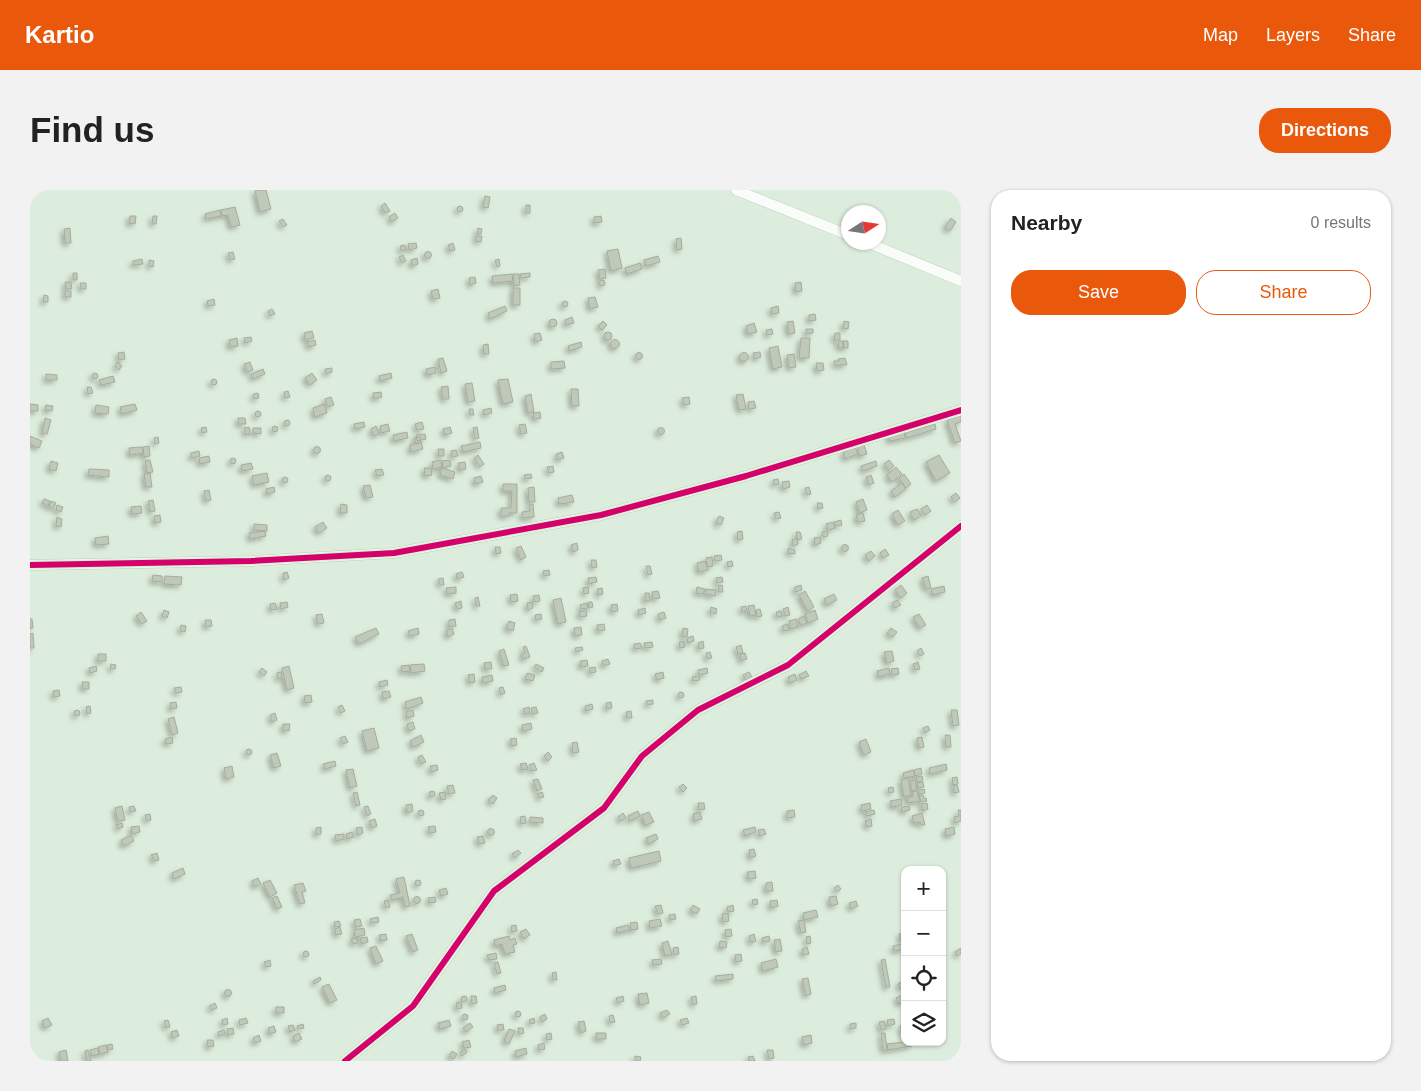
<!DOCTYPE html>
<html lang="en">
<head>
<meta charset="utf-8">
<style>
  body { margin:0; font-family:Helvetica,sans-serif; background:#f2f2f2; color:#222 }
  .controls { position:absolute; right:15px; bottom:15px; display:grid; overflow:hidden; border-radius:10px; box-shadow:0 1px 4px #0004 }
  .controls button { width:45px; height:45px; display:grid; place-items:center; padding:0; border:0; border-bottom:1px solid #e0e0e0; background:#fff; color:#222; font:25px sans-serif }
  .compass { position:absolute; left:811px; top:15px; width:45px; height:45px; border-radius:50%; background:#fff; box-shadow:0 1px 4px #0004; rotate:78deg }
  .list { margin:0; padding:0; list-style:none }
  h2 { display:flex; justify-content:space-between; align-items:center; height:65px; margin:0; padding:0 20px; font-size:21px }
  h2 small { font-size:16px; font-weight:400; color:#767676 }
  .actions { display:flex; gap:10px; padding:15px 20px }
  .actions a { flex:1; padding:11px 0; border:1px solid #ea580c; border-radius:20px; text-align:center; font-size:18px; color:#ea580c }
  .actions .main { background:#ea580c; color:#fff }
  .icon { flex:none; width:28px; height:28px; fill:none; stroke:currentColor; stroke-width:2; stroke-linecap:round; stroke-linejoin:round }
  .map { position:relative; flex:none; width:931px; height:871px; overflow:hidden; border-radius:20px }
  header { display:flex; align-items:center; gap:30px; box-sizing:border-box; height:70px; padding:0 25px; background:#ea580c; color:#fff }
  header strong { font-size:24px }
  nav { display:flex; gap:28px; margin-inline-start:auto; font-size:18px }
  .intro { display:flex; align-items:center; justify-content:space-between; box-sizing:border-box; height:120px; padding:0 30px }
  h1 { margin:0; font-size:35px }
  .button { padding:12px 22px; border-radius:20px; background:#ea580c; color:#fff; font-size:18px; font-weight:700 }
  main { display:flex; gap:30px; padding:0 30px }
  aside { flex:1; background:#fff; border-radius:20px; box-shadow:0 1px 4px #0004 }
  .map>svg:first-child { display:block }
  .building { fill:#c0c9b7; stroke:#a4ac9e; filter:url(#shadow) }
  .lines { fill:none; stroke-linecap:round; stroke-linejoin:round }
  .minor-casing { stroke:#bcc9bc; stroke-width:11 }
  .minor { stroke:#fafcfa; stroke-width:10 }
  .cycleway-casing { stroke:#d7f3d7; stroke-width:9 }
  .cycleway { stroke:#d6006c; stroke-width:6 }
</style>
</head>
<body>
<header>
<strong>Kartio</strong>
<nav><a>Map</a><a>Layers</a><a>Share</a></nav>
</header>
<div class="intro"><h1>Find us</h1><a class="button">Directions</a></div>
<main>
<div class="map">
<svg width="931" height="871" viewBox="0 0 931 871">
  <defs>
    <filter id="shadow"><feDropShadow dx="-3" dy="3" stdDeviation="2.5" flood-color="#0004"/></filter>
  </defs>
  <rect width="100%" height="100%" fill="#ddeddd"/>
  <!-- building -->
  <path class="building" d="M228,0H236L241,19L230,22L225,1Z
    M455,6L460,7L458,18L453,17Z
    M355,13L360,21L355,23L351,16Z
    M496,15H500V23H496Z
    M427 19a3 3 0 1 1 6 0a3 3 0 1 1-6 0Z
    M205,17L210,35L201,37L198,25L192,26L191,20Z
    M190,20L191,26L176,29L175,24Z
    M365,23L368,28L362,32L359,27Z
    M100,26H106L105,34L99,33Z
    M123,26H127L126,34H122Z
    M571,26L572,32L564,33V27Z
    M921,28L926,32L920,41L915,37Z
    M253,29L257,35L253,37L249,31Z
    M40,38L41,53H35L34,39Z
    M448,38L452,39L451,44H447Z
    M446,46H452L451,52L446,51Z
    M651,48L652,59L647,60L646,49Z
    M386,53L387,58L379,60L378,54Z
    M423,53L425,60L420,61L418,55Z
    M370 58a3 3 0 1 1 6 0a3 3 0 1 1-6 0Z
    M588,59L592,78L581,81L577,61Z
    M394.5 65a3.5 3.5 0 1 1 7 0a3.5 3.5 0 1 1-7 0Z
    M203,62L205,69L200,70L198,63Z
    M373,65L376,71L372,73L369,67Z
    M628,66L630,72L616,76L614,70Z
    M387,68L388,74L382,76L381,70Z
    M112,69L113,74L103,75V71Z
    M469,69L470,76L467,77L465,70Z
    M119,70L124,71L123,77L119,76Z
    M610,73L612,79L597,84L595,78Z
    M575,79L576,88L570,89L568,80Z
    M43,83H47V90H43Z
    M500,83V87L491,88L490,84Z
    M482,84L483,91L463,93L462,86Z
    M483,84H489L490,95L484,96Z
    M445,87L446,93L440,95L439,88Z
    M569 93a3 3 0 1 1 6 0a3 3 0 1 1-6 0Z
    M35,92H41L42,99H36Z
    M771,92L772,101L766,102L765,93Z
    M50,93H56V99H51Z
    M483,98H490V115H483Z
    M408,99L410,108L403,109L401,101Z
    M35,101H41V107H35Z
    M14,105L18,106V112H13Z
    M565,107L568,117L560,119L558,108Z
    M184,109L185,115L178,116L177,111Z
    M532 114a3 3 0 1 1 6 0a3 3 0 1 1-6 0Z
    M475,116L477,121L460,129L458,123Z
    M748,116L749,123L742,124L741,118Z
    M242,119L245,124L240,126L238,121Z
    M785,124L786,130L779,131V125Z
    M542,127L544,133L536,135L535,130Z
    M519 133a4 4 0 1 1 8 0a4 4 0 1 1-8 0Z
    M573,131L577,135L572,140L568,136Z
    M763,131L765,143L759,144L757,132Z
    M814,131L819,132L818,139L813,138Z
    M724,133L727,142L718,144L716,136Z
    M742,139L743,144L737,145L736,140Z
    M776,139H783V143L776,144Z
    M282,141L284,148L275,150L274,143Z
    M574 146a4 4 0 1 1 8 0a4 4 0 1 1-8 0Z
    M510,143L512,150L505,152L504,144Z
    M805,143H810V150H804Z
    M221,147L222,151L215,153L214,148Z
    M207,148L208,156L200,157L199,150Z
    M771,148H780L779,168H769Z
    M580.5 154a4.5 4.5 0 1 1 9 0a4.5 4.5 0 1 1-9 0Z
    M285,150L286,155L279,157L277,152Z
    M808,151H813V158H809Z
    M813,151H818V158H814Z
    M551,152L552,157L539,161L538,156Z
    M458,154L459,164H454L453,155Z
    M748,156L752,177L743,179L739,158Z
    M94,162L95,169L89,170L88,163Z
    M730,162L731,167L725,169L723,163Z
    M605.5 166a3.5 3.5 0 1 1 7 0a3.5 3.5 0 1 1-7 0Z
    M709.5 167a4.5 4.5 0 1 1 9 0a4.5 4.5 0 1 1-9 0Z
    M764,164L766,177L759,178L757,165Z
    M413,168L417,181L411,183L408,169Z
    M815,168L817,175H805L804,171H809L808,169Z
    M534,171L535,178L521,179V172Z
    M88,172L92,176L89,180L85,176Z
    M220,172L223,180L217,182L214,174Z
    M786,173H793L794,180L787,181Z
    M405,177L406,183L397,185L396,179Z
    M302,178V182L296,184L295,179Z
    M233,179L235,184L223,189L221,184Z
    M62 186a3 3 0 1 1 6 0a3 3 0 1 1-6 0Z
    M282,183L287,190L280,195L275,188Z
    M361,183L362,188L350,191L349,186Z
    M16,184L27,185V190H16Z
    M83,186L85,192L71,195L69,190Z
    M478,189L483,212L473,214L468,190Z
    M181 192a3 3 0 1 1 6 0a3 3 0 1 1-6 0Z
    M442,193L445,211L438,212L435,194Z
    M418,196L419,209H413L411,197Z
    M57,197H61L63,203L58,204Z
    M541,199H548L549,216H542Z
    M258,201L260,207L255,208L254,202Z
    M351,202L352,207L344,209L343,203Z
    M228,203L229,208L224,209L223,204Z
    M501,204L504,222L498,223L495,206Z
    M713,204L716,219L709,220L706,205Z
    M301,207L304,215L297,217L295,209Z
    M659,207L660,214L654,215L652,208Z
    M724,211L726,218L719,219L718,212Z
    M0,214L8,215V221H0Z
    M105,214L107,220L92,224L90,217Z
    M294,214L297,223L285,227L283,218Z
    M16,215L23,216L22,221L15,220Z
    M66,215L79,217L78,224L65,223Z
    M461,218L462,223L454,225L453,220Z
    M439,219H443L444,225H440Z
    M225 224a3 3 0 1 1 6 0a3 3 0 1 1-6 0Z
    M510,222L511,228L504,229L503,223Z
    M931,225V232L925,234L931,251L925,253L917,230Z
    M15,228L21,230L17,244L12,243Z
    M208,228H215L216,234H208Z
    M254 233a3 3 0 1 1 6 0a3 3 0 1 1-6 0Z
    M334,232L335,237L325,239L324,234Z
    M392,232L394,239L387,240L385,234Z
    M358,234L360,241L351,243L350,236Z
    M495,234L497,243L491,244L489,235Z
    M905,234L906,239L877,248L875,243Z
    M242 239a3 3 0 1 1 6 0a3 3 0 1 1-6 0Z
    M346,236L349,244L344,246L341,239Z
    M176,237L177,242L172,243L171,238Z
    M219,237L220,244L216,245L214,238Z
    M420,237L422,243L415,245L413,239Z
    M447,237L449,248L445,249L443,238Z
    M627.5 241a3.5 3.5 0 1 1 7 0a3.5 3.5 0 1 1-7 0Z
    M223,238H231V244L223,243Z
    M874,241L875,248L860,251L858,244Z
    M377,242L378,248L364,251L363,245Z
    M395,244L396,249L387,251L386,245Z
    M0,246L12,251L9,258L0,254Z
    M128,247L129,253L125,254L124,248Z
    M390,247L391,252L386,254L384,248Z
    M391,252L393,259L381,262L380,255Z
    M450,252L451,258L433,262L431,256Z
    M834,255L837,264L830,266L827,257Z
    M119,256L120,266L114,267L113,257Z
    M283.5 260a3.5 3.5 0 1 1 7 0a3.5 3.5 0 1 1-7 0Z
    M112,257L113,263L100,265L99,258Z
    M825,257L828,264L815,269L813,262Z
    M408,259H414V266H409Z
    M426,260L428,266L422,267L421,261Z
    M169,261L170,266L161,268V263Z
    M532,262L534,268L528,270L526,264Z
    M448,265L454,274L450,277L444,268Z
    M909,265L920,283L906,291L896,272Z
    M179,266L180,272L170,274L169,268Z
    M200 271a3 3 0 1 1 6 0a3 3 0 1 1-6 0Z
    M120,270L123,282L117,283L115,271Z
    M411,270L412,277L403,279L402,272Z
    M420,270L421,276L413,278L412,271Z
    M859,270L864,276L859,280L854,274Z
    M21,271L28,273L26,281L19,279Z
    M846,271L847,276L833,281L831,276Z
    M435,272L436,279L430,280L428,273Z
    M221,273L223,279L212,281L211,275Z
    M523,276L524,282L519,283L517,277Z
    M866,277L872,284L862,292L857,285Z
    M394,278H401L402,285L395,286Z
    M412,278L425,282L423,289L410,285Z
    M59,279L79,280V287L58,285Z
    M352,279L354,285L347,286L345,280Z
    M120,283L122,297H116L114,284Z
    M237,283L239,292L224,295L222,286Z
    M501,284L502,288L495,289L494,285Z
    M874,284L881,294L876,298L869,288Z
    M841,285L844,293L839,295L836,287Z
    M295 288a3 3 0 1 1 6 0a3 3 0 1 1-6 0Z
    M451,286L453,292L445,294L444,288Z
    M252 290a3 3 0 1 1 6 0a3 3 0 1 1-6 0Z
    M748,289L749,294L744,295L743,290Z
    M759,291L760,297L753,299L752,292Z
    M872,293L876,299L865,307L861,301Z
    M473,294H487V323H479V326H471V318H481L482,301H473Z
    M340,295L343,307L336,308L333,296Z
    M244,297L245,302L237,304L236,299Z
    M504,297L505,312H499L498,298Z
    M779,297L781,304L777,305L775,298Z
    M179,300L181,310L176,311L174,301Z
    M926,303L930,308L925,312L921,307Z
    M542,305L544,312L529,314L528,308Z
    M14,309L20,311L18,316L12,313Z
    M833,309L837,320L830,323L826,312Z
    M123,310L125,321L120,322L118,311Z
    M21,311L26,313L23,319L19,316Z
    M787,313H792L793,318L788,319Z
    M311,314L317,315V323H310Z
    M503,314L504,327L492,328V322L500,321L499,315Z
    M27,315L33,317L31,322L26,320Z
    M897,315L901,321L895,325L891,319Z
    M111,316L112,323L102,324L101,317Z
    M887,319L891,326L884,330L880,322Z
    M868,320L875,331L868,335L862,324Z
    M749,322L751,328L746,329L744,323Z
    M833,323L835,331L828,332L826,325Z
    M130,325L131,332L125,333L124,326Z
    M689,326L694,328L691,335L686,333Z
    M27,327L32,329L31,337L26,336Z
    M811,330L812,335L806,336L804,332Z
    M293,332L297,338L289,343L285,337Z
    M803,332L805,338L798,340L796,334Z
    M224,334L237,335V341L224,340Z
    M792 344a3 3 0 1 1 6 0a3 3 0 1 1-6 0Z
    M235,341L236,346L220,349L219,343Z
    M712,341L713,349L708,350L707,342Z
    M766,342H770L772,349L767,350Z
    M78,346L79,354L66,355L65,348Z
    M790,347L791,353L785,355L784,348Z
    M767,348L768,354L763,356L762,350Z
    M547,353L548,360L543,362L541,355Z
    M811.5 358a3.5 3.5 0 1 1 7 0a3.5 3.5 0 1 1-7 0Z
    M491,356L496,367L491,370L486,358Z
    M465,357H470L471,363L466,364Z
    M758,358L765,360V364L758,363Z
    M855,359L859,365L853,368L850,363Z
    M841,361L845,366L839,371L835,365Z
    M691,365L692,370L685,371L684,366Z
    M682,367L683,376L677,377L676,368Z
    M561,370H566L567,377L562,378Z
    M675,371L678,380L669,382L667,373Z
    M702,371L703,376L698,377L697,372Z
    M616,376H620L622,384L618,385Z
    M519,380L520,385L514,386L513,381Z
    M257,382L259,388L254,390L253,383Z
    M432,382L434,387L427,389L426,384Z
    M123,385L132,386V392L122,391Z
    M135,386L152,387L151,395L134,394Z
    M898,386L901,398L896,399L892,388Z
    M566,387L567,392L559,394L558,388Z
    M692,387L693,392L687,393L686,388Z
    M413,388L414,395H410L408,389Z
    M692,395L693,402H689L688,396Z
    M771,395L772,400L765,402V397Z
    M871,395L877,403L871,408L865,400Z
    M914,396L915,402L903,405L901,399Z
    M426,397V403L417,404L416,398Z
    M558,397L559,403L554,404L553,398Z
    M667,397L675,399L673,404L666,403Z
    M572,398L573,404L568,405L567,399Z
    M676,399L686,400L685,406L675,404Z
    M628,401L630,408L623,409L622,402Z
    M775,401L784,417L778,421L769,405Z
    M615,403H619L620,411H615Z
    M487,404L488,411L481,412L480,405Z
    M804,404L807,410L797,415L794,409Z
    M509,405L510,411L504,412L503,406Z
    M448,407L450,416H446L445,408Z
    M531,408L536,432L528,434L523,410Z
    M867,410L871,415L865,418L862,413Z
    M431,411L432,418L427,419L425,413Z
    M257,412L258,417L251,419L250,413Z
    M502,412L503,418L498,420L497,413Z
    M558,412H562L563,417L559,418Z
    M245,413L247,419L241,420L240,414Z
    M557,413L558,418L551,419L550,415Z
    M587,414L588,421L582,422L581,415Z
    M724,415L726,425L720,426L718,416Z
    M716,416L717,421L712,422L711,417Z
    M681,417L687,419L686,424L680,422Z
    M758,417L760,425L755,426L753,419Z
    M615,418L616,423L609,425L608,420Z
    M730,419L732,426L727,427L726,420Z
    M134,420L139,422L137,428L132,426Z
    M556,420L557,426L550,427L549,422Z
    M785,420L788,429L778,433L775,424Z
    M746 424a3 3 0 1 1 6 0a3 3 0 1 1-6 0Z
    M111,422L117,431L112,434L106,426Z
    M634,422L636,428L630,430L628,424Z
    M292,424L294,433L288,434L286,425Z
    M511,424L512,429L506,430L505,425Z
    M889,424L896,435L890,438L883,427Z
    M774,426L777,433L771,436L768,429Z
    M0,429H2L3,438L0,439Z
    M425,429L426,436L419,437V430Z
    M766,429L768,437L761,439L759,431Z
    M175,430H181L182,436L176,437Z
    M479,431L485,433L483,441L476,438Z
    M574,434L575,440L568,441L567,435Z
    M757,434L759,440L754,441L752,436Z
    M151,435L156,436L155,442L150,441Z
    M551,437L552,445L545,446L544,438Z
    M346,438L349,444L329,454L325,447Z
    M388,438L389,444L380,446L378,441Z
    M422,438L424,444L418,447L416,441Z
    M653,438L658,439L657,447L652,446Z
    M861,438L867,442L863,447L857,443Z
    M3,443L4,458H0V444Z
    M663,446L664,451L658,453L657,448Z
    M653,451L655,457L650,458L649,452Z
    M673,451L674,458L669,459L668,453Z
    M622,452L623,457L615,458L614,453Z
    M610,453L612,458L605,459L604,454Z
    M711,455L713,463L708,464L706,457Z
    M496,456L500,467L493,469L491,465L495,463L493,457Z
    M552,457L553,460L546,462L545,458Z
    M891,458L894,464L890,466L887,461Z
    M474,459L479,475L474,476L469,461Z
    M862,461L864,471L857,473L854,462Z
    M680,462L682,468L677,469L676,463Z
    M715,463L717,469L711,471L710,464Z
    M68,464H76V471H68Z
    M578,469L580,474L573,476L572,471Z
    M557,470L558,476L551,477L550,471Z
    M461,472L462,479H455L454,473Z
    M888,472L890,479L885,480L883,474Z
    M81,474L86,475L85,479H80Z
    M394,474L395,481L381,483L380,475Z
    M506,474L514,478L512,482L504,477Z
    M379,475L380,481L372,482L371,476Z
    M66,476L67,481L60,483L59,478Z
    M259,476L264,498L257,500L252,478Z
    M565,477L566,482L560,483L559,478Z
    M232,478L237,482L234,486L229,482Z
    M677,478L678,483L669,485L668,480Z
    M859,478L860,484L849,487L847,481Z
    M868,478L869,484L862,485L861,479Z
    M776,481L779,486L771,489L769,485Z
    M251,482L252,488L248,489L247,483Z
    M633,482L634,488L627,490L625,484Z
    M719,482L722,487L716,490L713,485Z
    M497,483L505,485L503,491L495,489Z
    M444,484L445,492L440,493L438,485Z
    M765,484L767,490L760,493L758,487Z
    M462,485L463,491L453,493L452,487Z
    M669,486L670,490L663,491L662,487Z
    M357,490L358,495L350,497L349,492Z
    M52,492H59V499H53Z
    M151,497L152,502L146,503L144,498Z
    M473,497L475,503L471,505L469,498Z
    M29,500L30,506L24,507L23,501Z
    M359,501L361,507L353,509L352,502Z
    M648 505a3 3 0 1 1 6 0a3 3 0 1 1-6 0Z
    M281,505L282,512L275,513L274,506Z
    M391,507L393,513L377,519L375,512Z
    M623,510V514L617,515L616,511Z
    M146,512L147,518L141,519L140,513Z
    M581,512L582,518L577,519L576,513Z
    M562,514L563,519L556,521L555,516Z
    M312,515L315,521L311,523L308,517Z
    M60,516L61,523L57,524L56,517Z
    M499,517L500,523L495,524L493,519Z
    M506,517L508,523L503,524L501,518Z
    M383,520L384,526L377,528L376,522Z
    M921,520H927L929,535L923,536Z
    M44 523a3 3 0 1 1 6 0a3 3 0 1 1-6 0Z
    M601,521L602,528H597L596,522Z
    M245,523L247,530L242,532L240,525Z
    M144,527L148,543L142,545L138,529Z
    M383,532L385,539L379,541L377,534Z
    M501,533L502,539L493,541L492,535Z
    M253,534H260L259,541L253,540Z
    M898,536L900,540L895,543L893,538Z
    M344,538L349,558L337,561L332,541Z
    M391,545L394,552L383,557L380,551Z
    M915,545H920L921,557H916Z
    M315,546L318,552L313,554L310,548Z
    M142,547L143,553L136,554L135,549Z
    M892,547L894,557L889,558L887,548Z
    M486,548L487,555L482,556L480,549Z
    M836,549L841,562L834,565L829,552Z
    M547,552L549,562L543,563L542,553Z
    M216 562a3 3 0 1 1 6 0a3 3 0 1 1-6 0Z
    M518,562L522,567L518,571L514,566Z
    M247,563L251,576L244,578L240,565Z
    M392,565L396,572L391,574L388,567Z
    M305,571L306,576L295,579L293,574Z
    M496,573L498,579L492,580L490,574Z
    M504,573L507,580L502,581L499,575Z
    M916,574L917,580L900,584L899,578Z
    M407,575L408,580L401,582L400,576Z
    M202,576L204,587L196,589L194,578Z
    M891,578L892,584L885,586L884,580Z
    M323,579L327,596L320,598L316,580Z
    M883,580L885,586L874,588L873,583Z
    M892,586L893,591L887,592L886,587Z
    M927,587L928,594L923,595L922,588Z
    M878,588L881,605L874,607L871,590Z
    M508,589L512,599L507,601L503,590Z
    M885,590L887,599L882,601L880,591Z
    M893,592L894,597L888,598L887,593Z
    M653,594L657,598L653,602L649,597Z
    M423,595L425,603L419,604L417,596Z
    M927,595L929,602L924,603L923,596Z
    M863,597L864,602L859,603L858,598Z
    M894,599L895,603L889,604L888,600Z
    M887,601L890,611L878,613L877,608L883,606L882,602Z
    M399 604a3 3 0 1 1 6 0a3 3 0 1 1-6 0Z
    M327,602L330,615L326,616L323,603Z
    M415,602L416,609L411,610L409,603Z
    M512,602L514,607L509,608L507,604Z
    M463,605L467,608L463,614L458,610Z
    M889,605H893L894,608H896L897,611L891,612Z
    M871,609L872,615L862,617L860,611Z
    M668,613H674L675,619L669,620Z
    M840,613L841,619L832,621L831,615Z
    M897,613L898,619L893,621L891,614Z
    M382,614L383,621L377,623L376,615Z
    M92,616L95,630L88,631L85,618Z
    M104,616L106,621L100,622L99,617Z
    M338,616L341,624L337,626L334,617Z
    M879,616L880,620L872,622L871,617Z
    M764,620L765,627L757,628V621Z
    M844,620L845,624L837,626L836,622Z
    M928,620H931V631L925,633L924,627L929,626Z
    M388 623a3 3 0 1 1 6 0a3 3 0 1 1-6 0Z
    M608,621L610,626L600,631L598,626Z
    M619,622L624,632L616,635L611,625Z
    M670,622L672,629L665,631L663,624Z
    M593,623L596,628L591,631L588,627Z
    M892,623L895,635H891L890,632L884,633L882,626Z
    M120,624L121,630L117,631L115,625Z
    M495,626L496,633L491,634L490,627Z
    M500,627L513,628V633L500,632Z
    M345,629L347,636L342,638L339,631Z
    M841,629L842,636L837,637L835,631Z
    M92,633L93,637L88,639L86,635Z
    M109,636L110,642L102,644L101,637Z
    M405,636L406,642L400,643L398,637Z
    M291,637V644L286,645V638Z
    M332,637L333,643L328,645L326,638Z
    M725,637L726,642L715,646L713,640Z
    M924,637L925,644L916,646L915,639Z
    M457.5 642a3.5 3.5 0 1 1 7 0a3.5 3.5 0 1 1-7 0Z
    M734,639L736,644L730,646L728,640Z
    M322,642L324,647L317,649L316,644Z
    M314,644V649L306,651L305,645Z
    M626,644L628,649L619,654L616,648Z
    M101,645L104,651L94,656L91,650Z
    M453,646L455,653L449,654L447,647Z
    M724,659L726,666L720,668L719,660Z
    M488,660L491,663L485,668L482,664Z
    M629,661L631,671L601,678L599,668Z
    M127,663L129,670L124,671L121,665Z
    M589,669L591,674L584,676L583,671Z
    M153,678L155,684L144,689L142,683Z
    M725,681L726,688L719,689L717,682Z
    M374,687L380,716L375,717L373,707L362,710L360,705L370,703L366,689Z
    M228,688L231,694L225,697L222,691Z
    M240,690L247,703L240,707L233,693Z
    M385 693a3 3 0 1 1 6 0a3 3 0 1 1-6 0Z
    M742,692L743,701H736V693Z
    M273,693L276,701L272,702L275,713L270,714L264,695Z
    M808,695L811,699L807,702L804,698Z
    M416,698L418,704L411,706L409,700Z
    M247,706L252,717L247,719L242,708Z
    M806,706L808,714L801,716L799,707Z
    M383.5 710a3.5 3.5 0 1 1 7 0a3.5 3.5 0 1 1-7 0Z
    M405,707L406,712L399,713L398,708Z
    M727,709L728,714L723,715L722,710Z
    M358,710L360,717L356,718L354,711Z
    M747,710L748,716L741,718L740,711Z
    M826,711L828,716L821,719L819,713Z
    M631,715L633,723L628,724L625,716Z
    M663,715L670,719L667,724L660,720Z
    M703,715L704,721L698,722L697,717Z
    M786,720L788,727L774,730L773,723Z
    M698,723L699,731L693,732L692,724Z
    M645,724L646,729L640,730L639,725Z
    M348,727L349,732L341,733L340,729Z
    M330,729L332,736L326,737L324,730Z
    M630,729L632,736L620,738L619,731Z
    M774,730L776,742L771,743L768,731Z
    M309,731L311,736L305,737L304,732Z
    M607,732L608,739L601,740L600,733Z
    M486,735L487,741L482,742L481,736Z
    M598,735L600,740L587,743L586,738Z
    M310,737L312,744L306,745L305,739Z
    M334,738L335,745L325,747L324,740Z
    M496,739L500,745L494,749L490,742Z
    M701,739L702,746L696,747L695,740Z
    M875,743V750L871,751L869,744Z
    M356,744L357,750L351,751L349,745Z
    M382,744L388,760L383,762L376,746Z
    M724,744L726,751L721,753L719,746Z
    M479,746L480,750L485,748L487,754L483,755L485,762L475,764L472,754L465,756L464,750Z
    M739,746L740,751L733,752L732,748Z
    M780,746L781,753L777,754L776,747Z
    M337,747L338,752L332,754L330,748Z
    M327,748L328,753L323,754L321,749Z
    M750,749L752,761L746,762L744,750Z
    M638,751L642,764L635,766L632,753Z
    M690,751L697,752L696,758L689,757Z
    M875,753V759L864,761L863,756Z
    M346,756L353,771L346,774L340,758Z
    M648,757L649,764L644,765L643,758Z
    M777,757L779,764L773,765L772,759Z
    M931,758V764L927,766L925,762Z
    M273 764a3 3 0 1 1 6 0a3 3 0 1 1-6 0Z
    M466,763L467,769L459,770L457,765Z
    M711,764L712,771L706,772L705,765Z
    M631,769L632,774L623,775L622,770Z
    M746,769L748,777L733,781L731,773Z
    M855,769L860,797L856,798L851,770Z
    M240,770L241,776L236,777L234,772Z
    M468,772L471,783L467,784L464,773Z
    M526,782L527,790H523L522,783Z
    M703,784V789L686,791L685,786Z
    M290,787L291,790L284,794L283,791Z
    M778,788L781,804L776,806L772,789Z
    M875,790V796L870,799L868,794Z
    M299,794L307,810L300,813L292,797Z
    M475,795L476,800L465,803L464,798Z
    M194.5 803a3.5 3.5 0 1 1 7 0a3.5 3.5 0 1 1-7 0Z
    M617,803L619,813L610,815L608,804Z
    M874,804L875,812L869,814L866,808Z
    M441,806H446L447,813L442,814Z
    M593,806L594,811L588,813L586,808Z
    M666,806L667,814L663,815L661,807Z
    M431 809a3 3 0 1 1 6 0a3 3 0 1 1-6 0Z
    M431,812L432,818L427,819L426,813Z
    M185,813L187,818L182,820L179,816Z
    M246,817H254V823H246Z
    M637,820L640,824L633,828L630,823Z
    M485 824a3 3 0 1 1 6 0a3 3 0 1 1-6 0Z
    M515,824L517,829L512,832L510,827Z
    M432 827a3 3 0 1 1 6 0a3 3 0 1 1-6 0Z
    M583,825L585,832L580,833L579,826Z
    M18,828L22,835L15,838L12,831Z
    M197,828L198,834L193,835L192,830Z
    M216,828L218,833L210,835L209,830Z
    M504,828L505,833L500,834L499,830Z
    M657,828L659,833L652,835L650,830Z
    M864,829L865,834L858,836L857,830Z
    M138,830L140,837L136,838L134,831Z
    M419,830L421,836L410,839L408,833Z
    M554,831L556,841L551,843L548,832Z
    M854,831L856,839L851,840L849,832Z
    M440,833L443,837L436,842L433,838Z
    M826,833V838L820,839V834Z
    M273,834L274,838L268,839L267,836Z
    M473,834L474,840H468L467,835Z
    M263,835L265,840L260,842L258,836Z
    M875,835V851L870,836Z
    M244,836L246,842L240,844L238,838Z
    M203,838L204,844L198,845L197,839Z
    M488,838H493L494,843L489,844Z
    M479,839L485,841L479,854L474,851Z
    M147,840L149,846L143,848L141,842Z
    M194,840L195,844L189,846L188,842Z
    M269,843L272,849L265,852L263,846Z
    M521,843L522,849L517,850L516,844Z
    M566,843H576V849H566Z
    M851,843H855L857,860H853Z
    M229,845L231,851L225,853L223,848Z
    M781,845L782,853L774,855L772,847Z
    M177,850H183L184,856L178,857Z
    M439,850L441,857L434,858L432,852Z
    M875,852H882V856L858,860L857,854Z
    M514,853L515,859L509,860L508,855Z
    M82,854L83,859L78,860L77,855Z
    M76,855L78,862L70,864L68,857Z
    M68,858L69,864L62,866L60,860Z
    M496,858L497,864L486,867L485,861Z
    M435,859L437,862L432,866L430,863Z
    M36,860L38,871H31L29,862Z
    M58,860L61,871H57L55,861Z
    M737,860H743L744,868L739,869Z
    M422,861L427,864L424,869L419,866Z
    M605,866L611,867L610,871H605Z
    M723,866L725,871H719L718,867Z"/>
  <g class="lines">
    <!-- minor casing -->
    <g class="minor-casing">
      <path id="minor" d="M706,0L818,45
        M836,52L931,91
        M0,375L221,371L364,363L571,325L716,286L931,220
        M315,871L383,816L464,701L574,618L612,566L668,520L758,475L931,336"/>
    </g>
    <!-- minor -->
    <use href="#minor" class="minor"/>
    <!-- cycleway casing -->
    <g class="cycleway-casing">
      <path id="cycleway" d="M0,375L221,371L364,363L571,325L716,286L931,220
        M315,871L383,816L464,701L574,618L612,566L668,520L758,475L931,336"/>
    </g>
    <!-- cycleway -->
    <use href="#cycleway" class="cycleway"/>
  </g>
</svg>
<div class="controls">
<button>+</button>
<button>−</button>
<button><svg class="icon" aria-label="locate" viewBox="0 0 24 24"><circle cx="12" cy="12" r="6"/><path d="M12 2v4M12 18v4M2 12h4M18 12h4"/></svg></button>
<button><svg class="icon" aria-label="layers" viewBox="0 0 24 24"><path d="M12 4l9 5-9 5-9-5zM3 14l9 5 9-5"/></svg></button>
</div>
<svg class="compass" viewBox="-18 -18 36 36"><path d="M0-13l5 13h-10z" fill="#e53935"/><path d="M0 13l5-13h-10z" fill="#767676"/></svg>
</div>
<aside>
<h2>Nearby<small>0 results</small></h2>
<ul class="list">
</ul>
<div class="actions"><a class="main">Save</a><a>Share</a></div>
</aside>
</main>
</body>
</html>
